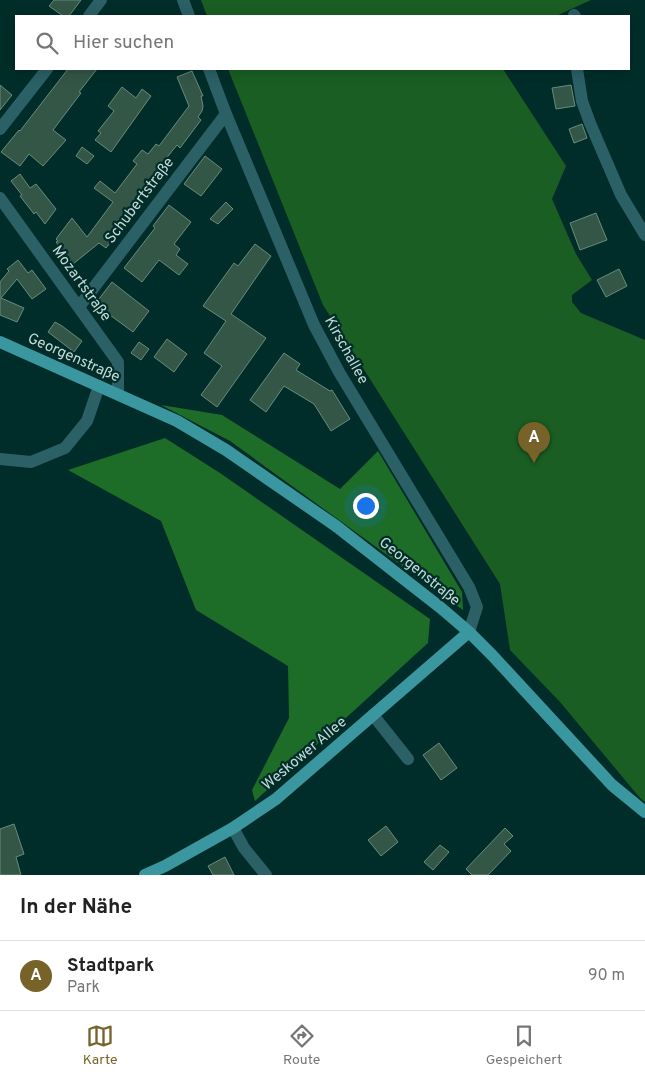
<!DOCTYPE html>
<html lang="de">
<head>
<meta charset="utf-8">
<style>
  body { margin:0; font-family:Overpass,sans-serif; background:#f6f6f6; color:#222 }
  .you { position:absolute; left:365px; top:505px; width:18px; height:18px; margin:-12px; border:4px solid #fff; border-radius:50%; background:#1a73e8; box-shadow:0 0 0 8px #1a73e833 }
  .badge { display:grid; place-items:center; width:32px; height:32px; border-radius:50%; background:#77622a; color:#fff; font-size:16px; font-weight:700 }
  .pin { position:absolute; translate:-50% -41px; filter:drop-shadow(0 1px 2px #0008) }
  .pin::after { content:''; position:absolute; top:26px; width:18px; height:15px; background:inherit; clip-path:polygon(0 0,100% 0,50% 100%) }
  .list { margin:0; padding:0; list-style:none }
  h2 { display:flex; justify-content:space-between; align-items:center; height:65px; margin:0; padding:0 20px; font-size:21px }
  h2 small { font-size:16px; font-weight:400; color:#767676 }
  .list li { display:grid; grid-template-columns:32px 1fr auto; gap:15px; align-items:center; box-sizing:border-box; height:70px; padding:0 20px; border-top:1px solid #e0e0e0 }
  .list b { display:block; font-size:19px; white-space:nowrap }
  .list p { margin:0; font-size:16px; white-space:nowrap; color:#767676 }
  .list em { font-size:16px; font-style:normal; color:#767676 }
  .icon { flex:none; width:28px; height:28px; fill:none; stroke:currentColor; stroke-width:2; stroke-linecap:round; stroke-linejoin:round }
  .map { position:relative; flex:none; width:645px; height:875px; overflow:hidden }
  .search { position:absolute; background:#fff; box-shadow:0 2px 12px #0003; left:15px; right:15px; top:15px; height:55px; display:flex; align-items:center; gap:12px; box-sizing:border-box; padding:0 18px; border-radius:0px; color:#767676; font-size:19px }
  .sheet { height:135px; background:#fff }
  nav { display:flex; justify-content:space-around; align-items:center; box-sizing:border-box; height:70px; border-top:1px solid #e0e0e0; background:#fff; font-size:14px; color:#767676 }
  nav a { display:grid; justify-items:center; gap:2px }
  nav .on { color:#77622a }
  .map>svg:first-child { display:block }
  .green { fill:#1a5e23 }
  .forest { fill:#1d6c28 }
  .building { fill:#335647; stroke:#678c7b }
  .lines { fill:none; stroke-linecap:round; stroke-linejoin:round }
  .minor { stroke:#2b6066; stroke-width:12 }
  .major { stroke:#3a969f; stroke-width:12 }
  .labels { text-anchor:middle; stroke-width:4.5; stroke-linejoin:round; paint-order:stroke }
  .street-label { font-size:15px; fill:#c4dbd7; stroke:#002d29 }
</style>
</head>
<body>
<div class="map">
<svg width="645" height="875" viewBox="0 0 645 875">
  <rect width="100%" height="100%" fill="#002d29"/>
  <!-- green -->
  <path class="green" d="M201,0H591L556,16H207Z
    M228,69H503L566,166L552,199L576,254L592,280L572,295V302L581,313L645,340V802L640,798L560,702L510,650L500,584L323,305Z"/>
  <!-- forest -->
  <path class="forest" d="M161,405L222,415L340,489L378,451L462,592L463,610L230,441Z
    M165,438L220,473L430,619L428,643L255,801L252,790L289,718L288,666L196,610L161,521L68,470Z"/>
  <!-- building -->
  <path class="building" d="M54,0H81L69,16H63L49,6Z
    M68,69H97L79,92L81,93L53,130L66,140L43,166L29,154L20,166L1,152L19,130L20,131Z
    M192,71L203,96H201L203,106L202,111L198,117L201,120L180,148L177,145L164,161L169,165L163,174L159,171L125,215L129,218L106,248L99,243L73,264L56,242L58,241L56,239L72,218L87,237L113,202L94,188L100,181L115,193L137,164L133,161L142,150L148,154L156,144L159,146L189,106L177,77Z
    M0,85L12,95L0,110Z
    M571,85L575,106L556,109L552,88Z
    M122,87L136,98L142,89L151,96L111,152L95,140L101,133L98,131L114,111L108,106Z
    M582,124L587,138L574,143L569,129Z
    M82,147L94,156L87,164L76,156Z
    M205,156L222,169L201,196L184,184Z
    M20,174L30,188L36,184L56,209L45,224L36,212L34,214L20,196L22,195L11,181Z
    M226,202L233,209L218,224L210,219Z
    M169,205L191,222L174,244L180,249L176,255L188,264L179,275L159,260L142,282L124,268L155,228L153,226Z
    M596,213L607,240L580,250L570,223Z
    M255,244L271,256L231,314L266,338L217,407L201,395L222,366L204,353L226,321L203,306L234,263L238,266Z
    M18,260L28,273L32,270L46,289L32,299L17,279L1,298L24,308L17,322L0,315V282L9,271L7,269Z
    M619,269L627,286L606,297L597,280Z
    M112,282L149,311L133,332L95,304Z
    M55,322L62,326L82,341L74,352L48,332Z
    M167,339L187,354L174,372L154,357Z
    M139,342L149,349L141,360L131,353Z
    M284,353L300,364L296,370L330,391L332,390L350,419L331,431L314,404L284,386L266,412L250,400Z
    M439,743L457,768L441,780L423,755Z
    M14,824L24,854L16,857L21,875H0V829Z
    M386,826L398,842L381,856L368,840Z
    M505,828L513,836L504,844L511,851L488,875H472L466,869Z
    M440,845L449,852L433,870L424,862Z
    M225,857L234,875H213L208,866Z"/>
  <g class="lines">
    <!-- minor -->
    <path class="minor" d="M183,0L189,16
      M574,15L575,16
      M89,16L101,0
      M209,69L226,114L314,325L339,372L469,587L477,607L469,632
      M577,69L582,101L590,123L621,195L645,235
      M0,129L47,69
      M0,198L118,362V394
      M79,307L226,114
      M0,459L31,462L65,448L87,421L99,386
      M373,715L408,759
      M233,828L244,848L266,875"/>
    <!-- major -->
    <path class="major" d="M0,342L177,421L226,450L336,526L441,608L469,632L492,655L612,785L645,812
      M145,875L165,866L233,828L276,799L469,632"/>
  </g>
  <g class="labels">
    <!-- street labels -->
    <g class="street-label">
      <text transform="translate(139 200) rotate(-53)" y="5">Schubertstraße</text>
      <text transform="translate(82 283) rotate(54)" y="5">Mozartstraße</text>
      <text transform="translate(347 350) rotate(61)" y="5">Kirschallee</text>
      <text transform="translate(74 357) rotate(24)" y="5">Georgenstraße</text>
      <text transform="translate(420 571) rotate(39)" y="5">Georgenstraße</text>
      <text transform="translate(304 753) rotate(-40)" y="5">Weskower Allee</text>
    </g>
  </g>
</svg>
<div class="you"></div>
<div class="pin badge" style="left:534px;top:463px">A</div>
<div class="search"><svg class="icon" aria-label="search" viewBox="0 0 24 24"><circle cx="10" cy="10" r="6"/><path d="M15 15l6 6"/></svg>Hier suchen</div>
</div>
<section class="sheet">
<h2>In der Nähe<small></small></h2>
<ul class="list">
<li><span class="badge">A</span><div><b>Stadtpark</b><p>Park</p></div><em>90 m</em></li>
</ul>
</section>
<nav>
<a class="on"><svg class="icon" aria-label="map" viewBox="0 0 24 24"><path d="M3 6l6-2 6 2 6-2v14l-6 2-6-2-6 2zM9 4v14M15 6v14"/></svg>Karte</a>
<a><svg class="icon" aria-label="directions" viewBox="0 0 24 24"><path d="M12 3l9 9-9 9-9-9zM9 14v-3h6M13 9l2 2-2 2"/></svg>Route</a>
<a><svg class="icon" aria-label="saved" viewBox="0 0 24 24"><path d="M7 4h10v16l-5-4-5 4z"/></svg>Gespeichert</a>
</nav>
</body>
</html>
